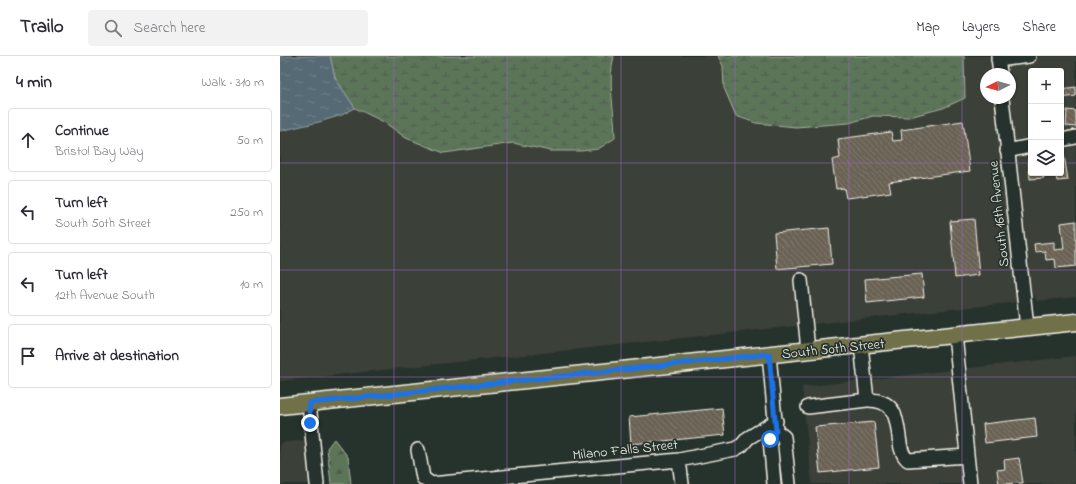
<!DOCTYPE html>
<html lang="en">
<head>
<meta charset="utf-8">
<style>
  body { margin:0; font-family:"Indie Flower",sans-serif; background:#f2f2f3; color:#2b2b33 }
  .controls { position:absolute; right:12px; top:12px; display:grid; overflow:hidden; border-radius:4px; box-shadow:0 1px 3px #0004 }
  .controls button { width:36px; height:36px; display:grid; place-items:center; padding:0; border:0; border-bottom:1px solid #e1e1e2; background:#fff; color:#2b2b33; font:20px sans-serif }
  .compass { position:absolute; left:700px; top:12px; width:36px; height:36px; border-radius:50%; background:#fff; box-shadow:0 1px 3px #0004; rotate:264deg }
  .stop { position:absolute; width:12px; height:12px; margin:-9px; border:3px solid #1a73e8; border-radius:50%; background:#fff }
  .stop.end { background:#1a73e8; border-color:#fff; box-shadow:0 1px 4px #0008 }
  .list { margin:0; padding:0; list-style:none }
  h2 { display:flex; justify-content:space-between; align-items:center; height:52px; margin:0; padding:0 16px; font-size:17px }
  h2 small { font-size:13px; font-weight:400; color:#7c7c81 }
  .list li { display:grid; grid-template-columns:26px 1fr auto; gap:12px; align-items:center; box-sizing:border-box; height:64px; margin:0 8px 8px; padding:0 8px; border:1px solid #e1e1e2; border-radius:4px }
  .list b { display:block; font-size:15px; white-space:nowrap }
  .list p { margin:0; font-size:13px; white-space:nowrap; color:#7c7c81 }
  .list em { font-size:13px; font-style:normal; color:#7c7c81 }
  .icon { flex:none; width:22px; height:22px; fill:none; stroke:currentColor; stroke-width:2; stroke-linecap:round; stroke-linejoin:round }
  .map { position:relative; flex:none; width:796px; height:428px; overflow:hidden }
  header { display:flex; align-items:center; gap:24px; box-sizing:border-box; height:56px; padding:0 20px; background:#fff; border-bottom:1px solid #e1e1e2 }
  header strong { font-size:19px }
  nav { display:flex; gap:22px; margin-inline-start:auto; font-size:14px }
  .search { width:280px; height:36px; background:#f2f2f3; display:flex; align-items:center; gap:10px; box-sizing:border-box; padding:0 14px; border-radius:4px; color:#7c7c81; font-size:15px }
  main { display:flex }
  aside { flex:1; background:#fff }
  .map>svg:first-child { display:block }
  .built { fill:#3b4139; fill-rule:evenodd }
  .forest { fill:url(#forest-firs); stroke:#a8b2a0 }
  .wetland { fill:url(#wetland-marsh); stroke:#a8b2a0 }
  .water { fill:url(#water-ripples); stroke:#95a1a2 }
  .building { fill:url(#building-back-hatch); stroke:#f4f1e8 }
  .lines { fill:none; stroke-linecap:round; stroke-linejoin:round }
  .minor-casing { stroke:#f4f1e8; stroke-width:16 }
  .major-casing { stroke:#f4f1e8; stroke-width:19 }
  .minor { stroke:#26332d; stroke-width:13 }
  .major { stroke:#6f704a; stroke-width:16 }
  .route { stroke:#1a73e8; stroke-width:5 }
  .grid { fill:none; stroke:#9f67cb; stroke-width:1; stroke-opacity:0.55 }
  .labels { text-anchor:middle; stroke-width:3.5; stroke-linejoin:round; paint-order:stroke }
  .street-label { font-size:14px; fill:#f4f1e8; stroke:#26332d }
</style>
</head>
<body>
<header>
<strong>Trailo</strong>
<div class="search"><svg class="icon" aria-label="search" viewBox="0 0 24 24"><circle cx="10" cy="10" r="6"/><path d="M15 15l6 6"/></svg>Search here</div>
<nav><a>Map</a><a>Layers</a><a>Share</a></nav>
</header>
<main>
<aside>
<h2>4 min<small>Walk · 310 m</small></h2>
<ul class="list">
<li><svg class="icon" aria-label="ahead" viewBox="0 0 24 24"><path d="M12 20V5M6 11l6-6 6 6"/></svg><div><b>Continue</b><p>Bristol Bay Way</p></div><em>50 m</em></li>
<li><svg class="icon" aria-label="left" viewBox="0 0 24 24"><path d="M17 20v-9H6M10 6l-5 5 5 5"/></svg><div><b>Turn left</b><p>South 50th Street</p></div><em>250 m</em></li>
<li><svg class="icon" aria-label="left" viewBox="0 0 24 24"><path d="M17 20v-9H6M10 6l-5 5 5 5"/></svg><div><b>Turn left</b><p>12th Avenue South</p></div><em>10 m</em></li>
<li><svg class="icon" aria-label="arrive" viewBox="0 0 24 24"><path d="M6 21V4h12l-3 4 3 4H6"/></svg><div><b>Arrive at destination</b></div></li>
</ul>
</aside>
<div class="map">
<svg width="796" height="428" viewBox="0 0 796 428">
  <defs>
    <pattern id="forest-firs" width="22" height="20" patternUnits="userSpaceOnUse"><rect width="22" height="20" fill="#5b7459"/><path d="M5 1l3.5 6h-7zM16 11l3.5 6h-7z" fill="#515c4f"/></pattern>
    <pattern id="wetland-marsh" width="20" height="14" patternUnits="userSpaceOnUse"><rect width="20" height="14" fill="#5b7459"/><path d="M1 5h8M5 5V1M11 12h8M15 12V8" fill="none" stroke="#515c4f"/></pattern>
    <pattern id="water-ripples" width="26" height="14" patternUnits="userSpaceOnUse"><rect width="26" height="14" fill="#566b74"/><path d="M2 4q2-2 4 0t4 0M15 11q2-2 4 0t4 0" fill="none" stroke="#6f8188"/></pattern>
    <pattern id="building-back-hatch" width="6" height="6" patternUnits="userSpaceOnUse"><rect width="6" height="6" fill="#6b6254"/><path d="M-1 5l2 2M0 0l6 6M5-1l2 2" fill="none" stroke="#81796d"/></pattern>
  </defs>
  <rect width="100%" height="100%" fill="#26332d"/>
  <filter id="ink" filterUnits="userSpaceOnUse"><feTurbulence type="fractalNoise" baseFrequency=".025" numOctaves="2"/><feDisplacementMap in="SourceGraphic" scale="8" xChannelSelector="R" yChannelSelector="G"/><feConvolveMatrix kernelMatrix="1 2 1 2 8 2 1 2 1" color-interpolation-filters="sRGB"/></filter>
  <g filter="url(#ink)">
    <!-- built -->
    <path class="built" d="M0,0H714L715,18H706V42H718L738,246L0,325Z
      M720,0H796V241L757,245L752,237L731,108L724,42H730V18H721ZM751,15H781V117H751Z
      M796,300V428H532L522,331Z
      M26,384L31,428H0V387Z"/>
    <!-- forest -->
    <path class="forest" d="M54,383L68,401L71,428H51L47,392Z"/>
    <!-- wetland -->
    <path class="wetland" d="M50,0H334C327,26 335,55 335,82L318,93L301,95H271L233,87L164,97L126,82L104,66L75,52L55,22Z
      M438,0H684L685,42L663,52L629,61L593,60L569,67L516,71L476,67L456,60L444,32L443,10Z"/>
    <!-- water -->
    <path class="water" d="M0,0H50L55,22L75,52L62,59L39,66L0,75Z"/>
    <!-- building -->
    <path class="building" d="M796,31V40L781,42V33Z
      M787,54L796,55V71L786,70Z
      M683,65L690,115L609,126L611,136L575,141L566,142L564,132L556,133L552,104L560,102L558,83L611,76L613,85L622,84L621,74Z
      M781,99H784L788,124L777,125L775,117H781Z
      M751,102V117H763L764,122L750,123L748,103Z
      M694,163L699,219L675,222L670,165Z
      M796,165V210L776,212L775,203L766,204L765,195L755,196L754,188L774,186V194L784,193L781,167Z
      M549,172L552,208L497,213L494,177Z
      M642,218L644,241L587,247L585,223Z
      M442,352L445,379L351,388L349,361Z
      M755,362L757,381L705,387L703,368Z
      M594,366L599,411L540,417L535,371Z
      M739,402L743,427L719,428L717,414L725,413L724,404Z"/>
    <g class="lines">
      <!-- minor casing -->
      <g class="minor-casing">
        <path id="minor" d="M718,0L720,18
          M718,4L749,0
          M722,42L747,271
          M781,84L796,81
          M727,95L751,90
          M521,224L528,294
          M675,279L690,428
          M581,289L587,344
          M489,298L496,375L490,383L494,428
          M29,347L37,428
          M528,351L587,344C631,343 610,390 628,404L687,400
          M496,375L504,381L509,428
          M138,394L143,422L151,428
          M399,404L402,428
          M151,428L399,404L455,393L462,389L468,382L496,365"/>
      </g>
      <!-- major casing -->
      <g class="major-casing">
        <path id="major" d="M0,350L796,266"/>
      </g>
      <!-- minor -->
      <use href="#minor" class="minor"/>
      <!-- major -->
      <use href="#major" class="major"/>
    </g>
  </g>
  <g class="lines" filter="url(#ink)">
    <!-- route -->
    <path class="route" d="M30,367L29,347L489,298L496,375L490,383"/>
  </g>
  <!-- grid -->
  <path class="grid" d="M114,0V428M227,0V428M341,0V428M455,0V428M569,0V428M682,0V428M0,107H751M781,107H796M0,214H796M0,321H796"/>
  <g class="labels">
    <!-- street labels -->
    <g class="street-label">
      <text transform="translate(718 158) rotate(-96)" y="5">South 16th Avenue</text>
      <text transform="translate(553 292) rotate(-6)" y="5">South 50th Street</text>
      <text transform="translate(345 393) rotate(-6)" y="5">Milano Falls Street</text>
    </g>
  </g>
</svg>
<div class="controls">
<button>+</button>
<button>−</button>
<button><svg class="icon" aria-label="layers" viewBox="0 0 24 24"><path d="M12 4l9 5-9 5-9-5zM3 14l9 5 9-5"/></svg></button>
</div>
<svg class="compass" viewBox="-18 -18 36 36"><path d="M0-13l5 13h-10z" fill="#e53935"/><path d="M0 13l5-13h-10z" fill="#7c7c81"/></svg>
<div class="stop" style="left:490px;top:383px"></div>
<div class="stop end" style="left:30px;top:367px"></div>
</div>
</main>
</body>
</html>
